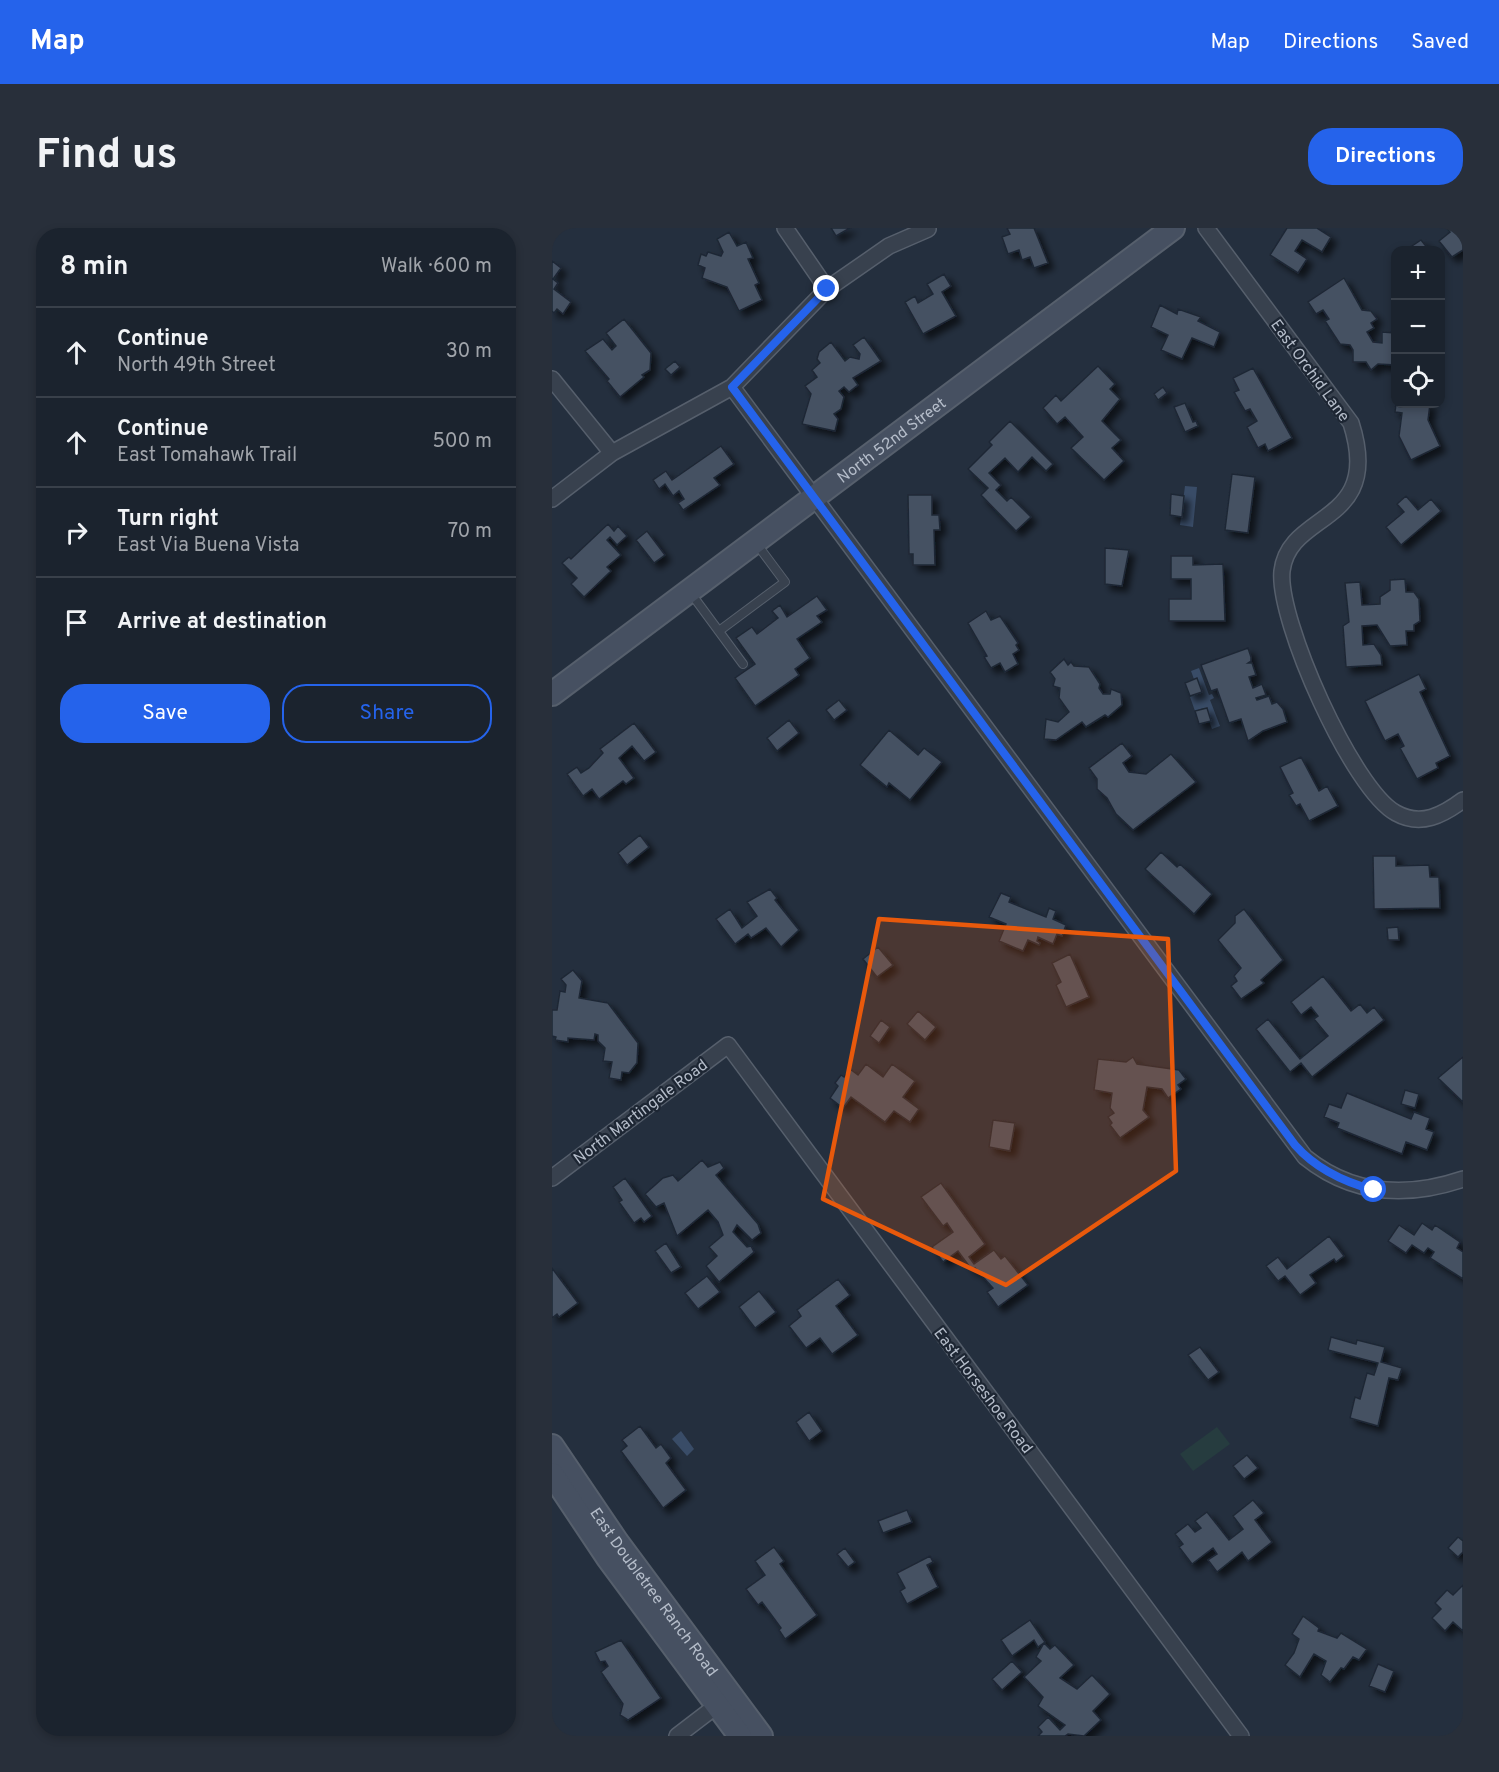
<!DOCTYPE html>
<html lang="en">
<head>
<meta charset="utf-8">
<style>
  body { margin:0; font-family:Overpass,sans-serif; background:#282f3a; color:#f1f3f6 }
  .controls { position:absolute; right:18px; top:18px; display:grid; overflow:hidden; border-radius:12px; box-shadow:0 3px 9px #0003 }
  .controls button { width:54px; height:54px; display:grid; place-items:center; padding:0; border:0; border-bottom:2px solid #39404a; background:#1b232e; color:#f1f3f6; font:30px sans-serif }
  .stop { position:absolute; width:18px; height:18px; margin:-14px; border:4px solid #2563eb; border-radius:50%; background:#fff }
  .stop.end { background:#2563eb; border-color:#fff; box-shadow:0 2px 6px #0008 }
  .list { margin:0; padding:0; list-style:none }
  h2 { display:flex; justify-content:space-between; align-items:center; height:78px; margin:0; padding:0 24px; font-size:26px }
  h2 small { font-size:20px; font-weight:400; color:#a0a4aa }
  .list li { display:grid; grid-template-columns:39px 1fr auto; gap:18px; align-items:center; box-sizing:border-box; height:90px; padding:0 24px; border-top:2px solid #39404a }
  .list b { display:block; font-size:22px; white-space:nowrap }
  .list p { margin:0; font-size:20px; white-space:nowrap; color:#a0a4aa }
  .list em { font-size:20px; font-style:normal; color:#a0a4aa }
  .actions { display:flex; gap:12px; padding:18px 24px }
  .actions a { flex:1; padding:14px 0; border:2px solid #2563eb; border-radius:24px; text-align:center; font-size:21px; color:#2563eb }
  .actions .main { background:#2563eb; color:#fff }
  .icon { flex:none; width:33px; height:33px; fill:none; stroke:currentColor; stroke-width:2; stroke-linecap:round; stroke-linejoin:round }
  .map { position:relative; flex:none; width:911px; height:1508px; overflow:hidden; border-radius:24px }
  header { display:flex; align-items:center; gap:36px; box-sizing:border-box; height:84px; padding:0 30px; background:#2563eb; color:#fff }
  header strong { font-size:28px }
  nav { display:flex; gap:33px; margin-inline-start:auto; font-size:21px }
  .intro { display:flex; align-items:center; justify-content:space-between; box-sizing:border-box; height:144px; padding:0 36px }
  h1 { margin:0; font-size:42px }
  .button { padding:15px 27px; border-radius:24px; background:#2563eb; color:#fff; font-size:21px; font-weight:700 }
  main { display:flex; gap:36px; padding:0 36px }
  aside { flex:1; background:#1b232e; border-radius:24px; box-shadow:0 3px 9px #0003 }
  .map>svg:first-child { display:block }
  .green { fill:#263c3f }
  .water { fill:#394c67 }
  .building { fill:#455162; stroke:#1f2835; stroke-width:1.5; filter:url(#shadow) }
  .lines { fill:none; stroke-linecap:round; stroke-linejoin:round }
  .lane-casing { stroke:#565f6c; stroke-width:10 }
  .street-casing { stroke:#565f6c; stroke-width:18 }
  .secondary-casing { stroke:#565f6c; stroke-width:26 }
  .lane { stroke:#38414e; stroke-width:8 }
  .street { stroke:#38414e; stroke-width:15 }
  .secondary { stroke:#465061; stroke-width:22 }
  .route { stroke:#2563eb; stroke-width:8 }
  .marked { fill:#e8590c; fill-opacity:0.2; stroke:#e8590c; stroke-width:4.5; stroke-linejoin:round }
  .labels { text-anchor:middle; stroke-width:4.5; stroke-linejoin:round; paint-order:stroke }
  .street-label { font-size:16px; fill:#b4bcc9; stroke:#1d2633 }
</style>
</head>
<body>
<header>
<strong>Map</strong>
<nav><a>Map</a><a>Directions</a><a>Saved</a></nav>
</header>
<div class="intro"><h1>Find us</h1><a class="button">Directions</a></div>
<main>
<aside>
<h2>8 min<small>Walk · 600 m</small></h2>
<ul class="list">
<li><svg class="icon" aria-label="ahead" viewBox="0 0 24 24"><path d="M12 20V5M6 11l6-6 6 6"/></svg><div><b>Continue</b><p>North 49th Street</p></div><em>30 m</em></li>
<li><svg class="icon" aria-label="ahead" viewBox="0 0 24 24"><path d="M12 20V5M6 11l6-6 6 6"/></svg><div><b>Continue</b><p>East Tomahawk Trail</p></div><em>500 m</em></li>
<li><svg class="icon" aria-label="right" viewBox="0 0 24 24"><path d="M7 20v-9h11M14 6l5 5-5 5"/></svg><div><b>Turn right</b><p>East Via Buena Vista</p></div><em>70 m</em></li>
<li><svg class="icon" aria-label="arrive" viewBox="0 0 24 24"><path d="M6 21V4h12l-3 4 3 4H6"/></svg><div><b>Arrive at destination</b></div></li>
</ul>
<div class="actions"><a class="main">Save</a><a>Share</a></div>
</aside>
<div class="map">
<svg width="911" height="1508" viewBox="0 0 911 1508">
  <defs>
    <filter id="shadow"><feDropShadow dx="5.5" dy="5.5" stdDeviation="3" flood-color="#0009"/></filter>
  </defs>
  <rect width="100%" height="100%" fill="#242f3e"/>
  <!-- green -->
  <path class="green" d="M665,1199L678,1216L641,1243L628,1226Z"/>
  <!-- water -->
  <path class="water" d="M633,258L645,259L641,299L628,297Z
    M647,440L657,467L660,466L662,470L658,472L668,498L660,501L652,480L643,483L638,469L647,465L639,443Z
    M129,1203L142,1221L135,1228L120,1211Z"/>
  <!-- building -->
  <path class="building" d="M279,0H298L284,8Z
    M455,0H482L496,35L482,40L478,29L470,32L467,22L456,26L450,9L458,6Z
    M735,0H765L779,9L770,24L750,12L743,23L755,31L746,45L718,27Z
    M895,0H911V22L900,29L887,13L898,4Z
    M177,4L185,18L194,14L201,30L196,31L207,55L203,57L210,72L187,83L175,59L150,50L153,40L146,37L149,26L154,28L156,24L169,28L171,24L165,11Z
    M869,12L877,22H854Z
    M0,33L9,40L1,51L6,55L2,61L19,74L11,86L5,81L2,85L0,83Z
    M392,46L399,58L390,64L404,88L371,106L353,74L363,68L366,75L381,66L375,56Z
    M792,50L810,82L819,83L825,91L819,95L822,100L815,104L821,114L830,115V104L843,105L844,137L826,136L819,142L814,134H801V122L798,117L788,116L773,93L777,91L771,82L764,86L756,74Z
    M608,77L625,86L626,81L649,89L646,93L668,104L662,119L640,110L630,131L609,122L616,107L599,99Z
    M72,91L99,125L98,142L90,147L92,149L68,169L55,153L57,151L33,123L51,111L60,122L64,118L54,105Z
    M312,109L329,133L301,150L306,157L297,164L292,159L287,163L292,169L289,181L282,186L286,191L283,203L250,196L259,166L253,158L265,149L260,142L268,135L265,131L267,124L279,114L293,133L298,129L307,131L308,126L301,117Z
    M123,133L128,139L119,147L113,141Z
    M546,138L563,156L558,161L568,171L550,193L569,212L560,220L572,233L552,252L519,220L531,209L513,189L505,196L491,180L504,167L509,173Z
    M701,140L740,210L716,223L713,216L706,220L695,199L705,193L698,181L693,183L682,164L687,162L681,150Z
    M611,159L615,165L606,172L602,166Z
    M633,175L641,194L644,193L646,198L633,204L622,179Z
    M844,176H878L876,192L888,218L859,232L847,208L850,185L843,184Z
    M458,193L501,236L494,243L480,229L466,244L453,230L437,245L449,257L444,262L455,273L459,269L479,289L464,303L429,267L436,260L416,241L440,217L437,214Z
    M169,218L182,236L162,250L168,257L131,282L126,275L132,271L127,263L121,268L113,256L107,261L101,252L114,243L120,252Z
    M680,246L703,249L696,305L673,302Z
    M619,266L632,268L630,289L618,287Z
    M356,267H380V287H387L388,302H382L383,337H361V326H357Z
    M854,268L866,282L879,271L889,283L849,317L834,299L852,284L845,276Z
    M56,296L62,303L66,298L75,308L65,317L58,309L55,312L69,327L55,339L59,343L32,369L19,356L25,350L10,335L17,329L19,331Z
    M95,303L113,327L102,335L84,312Z
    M553,320L577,322L570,358L553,356Z
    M619,328H641V337L671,336L673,393H617V371H639V351H619Z
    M853,351L854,364H862L867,371L868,393L862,397V403H854L855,417L838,418L825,397L810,398L811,417L822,416L829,427L830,437L794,439L791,398L797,394L793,355L808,354L810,377L828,376V369L838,362V352Z
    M265,368L275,382L265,388L270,394L245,411L258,430L243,441L247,447L203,478L183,450L203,436L184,410L200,399L205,406L226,390L220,383L228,377L235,389Z
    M434,383L439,392L448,388L466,415L464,417L467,422L461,426L466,436L453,444L448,435L439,440L432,429L435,428L416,395Z
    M696,420L699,429V433L696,435H700L704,447L697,449L701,460L710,456L714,467L704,470L705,472L717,468L720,476L725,474L731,481L735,494L711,503L696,513L689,491L677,495L665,461L659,463L649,437Z
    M512,431L516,437L519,434L522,438L537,439L548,456L547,460L551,466H558L559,461L569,465L570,477L556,489L553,487L534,499L530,494L504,512L492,511L494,491L506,494L517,484L507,470L508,460L501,458L503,451L498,444Z
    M867,446L874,461L868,464L898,528L884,535L886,540L865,551L848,520L852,518L846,506L833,513L813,473Z
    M645,450L650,464L638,468L633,455Z
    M287,472L295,482L282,492L274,482Z
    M655,480L659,493L647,496L643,483Z
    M237,492L247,505L225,523L215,510Z
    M82,495L104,524L92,533L80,518L67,530L82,550L74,556L71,553L47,571L40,561L31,568L15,546L25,539L29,545L37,540L51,525L48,521Z
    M337,502L366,527L372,520L390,534L358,572L337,555L335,559L308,537Z
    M570,515L580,528L571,535L577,544L594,546L619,526L644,554L581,602L564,586L555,570L545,561V551L537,540Z
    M749,529L767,563L775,558L786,578L757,593L748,576L744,578L737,567L741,565L728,539Z
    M88,607L97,619L75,637L66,625Z
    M609,624L625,639L628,636L660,666L642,686L593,641Z
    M821,628H844V638L877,637L878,649H887L888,680L822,681Z
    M218,661L225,670L223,672L247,702L229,719L214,700L199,710L196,706L183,716L164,691L178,681L190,700L205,688L195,674Z
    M449,665L459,669L457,674L494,689L497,680L504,683L501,691L514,697L510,708L505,706L501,716L486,709L485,713L488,715L487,717L476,712L471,723L447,713L454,696L437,689Z
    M692,681L731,732L709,752L712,755L689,771L679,758L685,753L682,748L689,740L666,712L683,695V688Z
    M846,699L847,712H836L835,700Z
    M326,719L341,737L325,749L311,731Z
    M518,726L537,769L514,779L504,757L509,754L500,735Z
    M21,742L30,753L27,770L56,775L86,815L85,835L77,845L70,844L69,852L57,850L60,834L51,833L53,820L46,813V807L43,806L42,812L16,810V814L3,812L4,809L0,808V782H5L8,763L13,764L14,757L9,751Z
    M771,748L799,783L808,776L815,785L822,779L832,792L760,849L749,835L738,844L704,801L716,791L748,831L776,808L762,791L766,788L759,779L749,787L739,774Z
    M366,783L384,799L373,812L355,796Z
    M329,792L338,799L327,815L318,808Z
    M581,829L585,836L627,842L634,851L626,857L629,861L616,870L610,861L595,859L591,882L597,889L568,910L558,897L560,895L556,889L562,885L558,880L560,865L542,862L546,831L574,834Z
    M911,829V874L886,850Z
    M314,836L331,849L340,836L363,853L351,869L367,881L358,894L342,883L333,894L299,869L291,880L278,870L286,858L283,855L289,847L292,849L298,841L306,847Z
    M853,862L867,866L863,880L849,876Z
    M795,865L859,891L862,884L878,890L874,901L882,904L875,922L854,914L850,926L785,900L787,895L772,889L777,876L789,880Z
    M441,892L463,895L458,923L437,919Z
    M150,932L156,939L168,934L172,940L164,947L206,996L209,1005L200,1012L185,997L181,1004L195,1019L199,1018L202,1024L167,1054L154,1038L165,1028L157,1019L171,1007L166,994L156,982L125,1008L112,975L104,979L93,966L111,950L121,947L126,953Z
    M73,950L100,988L92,994L89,990L82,995L67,974L70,972L61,959Z
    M389,955L433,1016L417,1029L422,1036L442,1022L449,1031L453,1028L476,1057L446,1079L435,1064L441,1060L423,1040L420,1042L406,1023L391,1034L380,1019L401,1004L395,995L391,998L369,969Z
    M870,995L880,1002L883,997L908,1014L905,1020L911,1024V1051L878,1030L882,1024L876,1020L872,1025L860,1017L854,1025L836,1013L847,997L862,1007Z
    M777,1008L792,1028L784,1034L782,1031L758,1047L764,1055L748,1067L733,1048L726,1053L714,1038L726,1029L735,1041Z
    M114,1015L129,1039L119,1045L103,1023Z
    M0,1040L26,1075L7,1089L5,1086L0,1090Z
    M155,1048L168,1064L146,1081L133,1065Z
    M286,1051L298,1067L284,1078L306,1107L280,1126L268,1110L254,1120L237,1098L249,1088L245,1082Z
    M207,1063L224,1084L203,1100L187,1079Z
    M779,1109L804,1116L805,1112L833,1119L829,1134L850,1140L846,1152L837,1150L826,1198L798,1190L803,1169L808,1171L815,1145L822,1147L826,1135L776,1122Z
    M648,1119L667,1144L656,1152L636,1127Z
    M257,1184L270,1203L257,1213L244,1194Z
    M88,1198L104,1220L109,1216L119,1230L114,1235L134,1262L111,1280L69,1223L75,1218L70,1212Z
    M695,1227L706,1240L692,1251L681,1238Z
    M701,1272L712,1285L703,1292L720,1314L696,1333L690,1324L665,1344L656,1332L665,1326L661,1320L640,1336L627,1319L631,1316L623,1306L636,1296L643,1304L649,1300L643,1293L655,1284L677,1312L691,1301L681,1288Z
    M355,1282L360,1294L331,1305L326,1293Z
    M906,1309L911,1313V1324L906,1329L896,1320Z
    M222,1319L232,1333L228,1336L265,1387L233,1411L227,1402L229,1400L210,1374L206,1377L194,1361L213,1347L203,1333Z
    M293,1320L303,1334L296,1339L285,1326Z
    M378,1328L381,1334L375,1337L386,1359L355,1376L348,1363L353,1360L345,1345Z
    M911,1357V1403L901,1394L893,1403L880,1390L889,1381L883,1375L895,1362L901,1367Z
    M751,1388L767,1400L766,1403L785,1410L789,1405L815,1421L807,1432L801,1429L792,1441L789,1440L778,1454L769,1447L774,1433L762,1426L748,1449L733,1437L742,1425L747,1411L740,1406Z
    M478,1392L493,1414L486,1419L482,1412L460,1428L449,1412Z
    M69,1412L109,1470L76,1492L68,1487L71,1476L49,1444L56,1438L53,1433L48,1434L43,1424Z
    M492,1415L498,1421L503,1417L522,1437L508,1450L525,1461L540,1447L558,1466L541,1483L549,1492L532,1508L516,1506L513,1508H486L490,1504L486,1499L496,1489L508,1502L513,1497L486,1478L491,1469L472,1449L489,1433L484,1429Z
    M460,1433L470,1444L450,1462L440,1451Z
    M826,1436L842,1443L833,1464L817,1458Z"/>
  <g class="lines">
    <!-- lane casing -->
    <g class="lane-casing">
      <path id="lane" d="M138,364L191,436
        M167,403L233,354L204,315"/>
    </g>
    <!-- street casing -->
    <g class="street-casing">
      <path id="street" d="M233,0L275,61
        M654,0L799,195C832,298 737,282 730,343C725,392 801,562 844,585C869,599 891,587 911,572
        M0,151L60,225
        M180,159L753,929C800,967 855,970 911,951
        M0,271L60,225L180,159L275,61L337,18L376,1
        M0,950L176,817L689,1508
        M125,1508L172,1472"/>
    </g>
    <!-- secondary casing -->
    <g class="secondary-casing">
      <g id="secondary">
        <path id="s1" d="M0,466L621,0"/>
        <path id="s2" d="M0,1218L65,1314L209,1508"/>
        <path d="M0,1246L56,1330L188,1508"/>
      </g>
    </g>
    <!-- lane -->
    <use href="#lane" class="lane"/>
    <!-- street -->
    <use href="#street" class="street"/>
    <!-- secondary -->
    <use href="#secondary" class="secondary"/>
  </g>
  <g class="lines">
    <!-- route -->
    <path class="route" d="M275,61L180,159L743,917C764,941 792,954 822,962"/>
  </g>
  <!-- marked area -->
  <path class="marked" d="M327,691L616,711L624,943L454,1057L271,971Z"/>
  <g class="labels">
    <!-- street labels -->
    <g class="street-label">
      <text transform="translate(759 142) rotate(54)" y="6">East Orchid Lane</text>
      <text dy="6" stroke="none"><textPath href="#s1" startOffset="424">North 52nd Street</textPath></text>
      <text transform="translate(88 883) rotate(-37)" y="6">North Martingale Road</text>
      <text transform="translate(432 1162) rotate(53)" y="6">East Horseshoe Road</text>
      <text dy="6" stroke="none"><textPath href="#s2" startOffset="178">East Doubletree Ranch Road</textPath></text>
    </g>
  </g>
</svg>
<div class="controls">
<button>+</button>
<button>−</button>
<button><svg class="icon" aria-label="locate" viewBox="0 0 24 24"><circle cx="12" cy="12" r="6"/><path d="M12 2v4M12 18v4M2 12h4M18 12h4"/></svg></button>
</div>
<div class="stop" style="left:822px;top:962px"></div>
<div class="stop end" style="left:275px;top:61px"></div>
</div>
</main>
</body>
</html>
